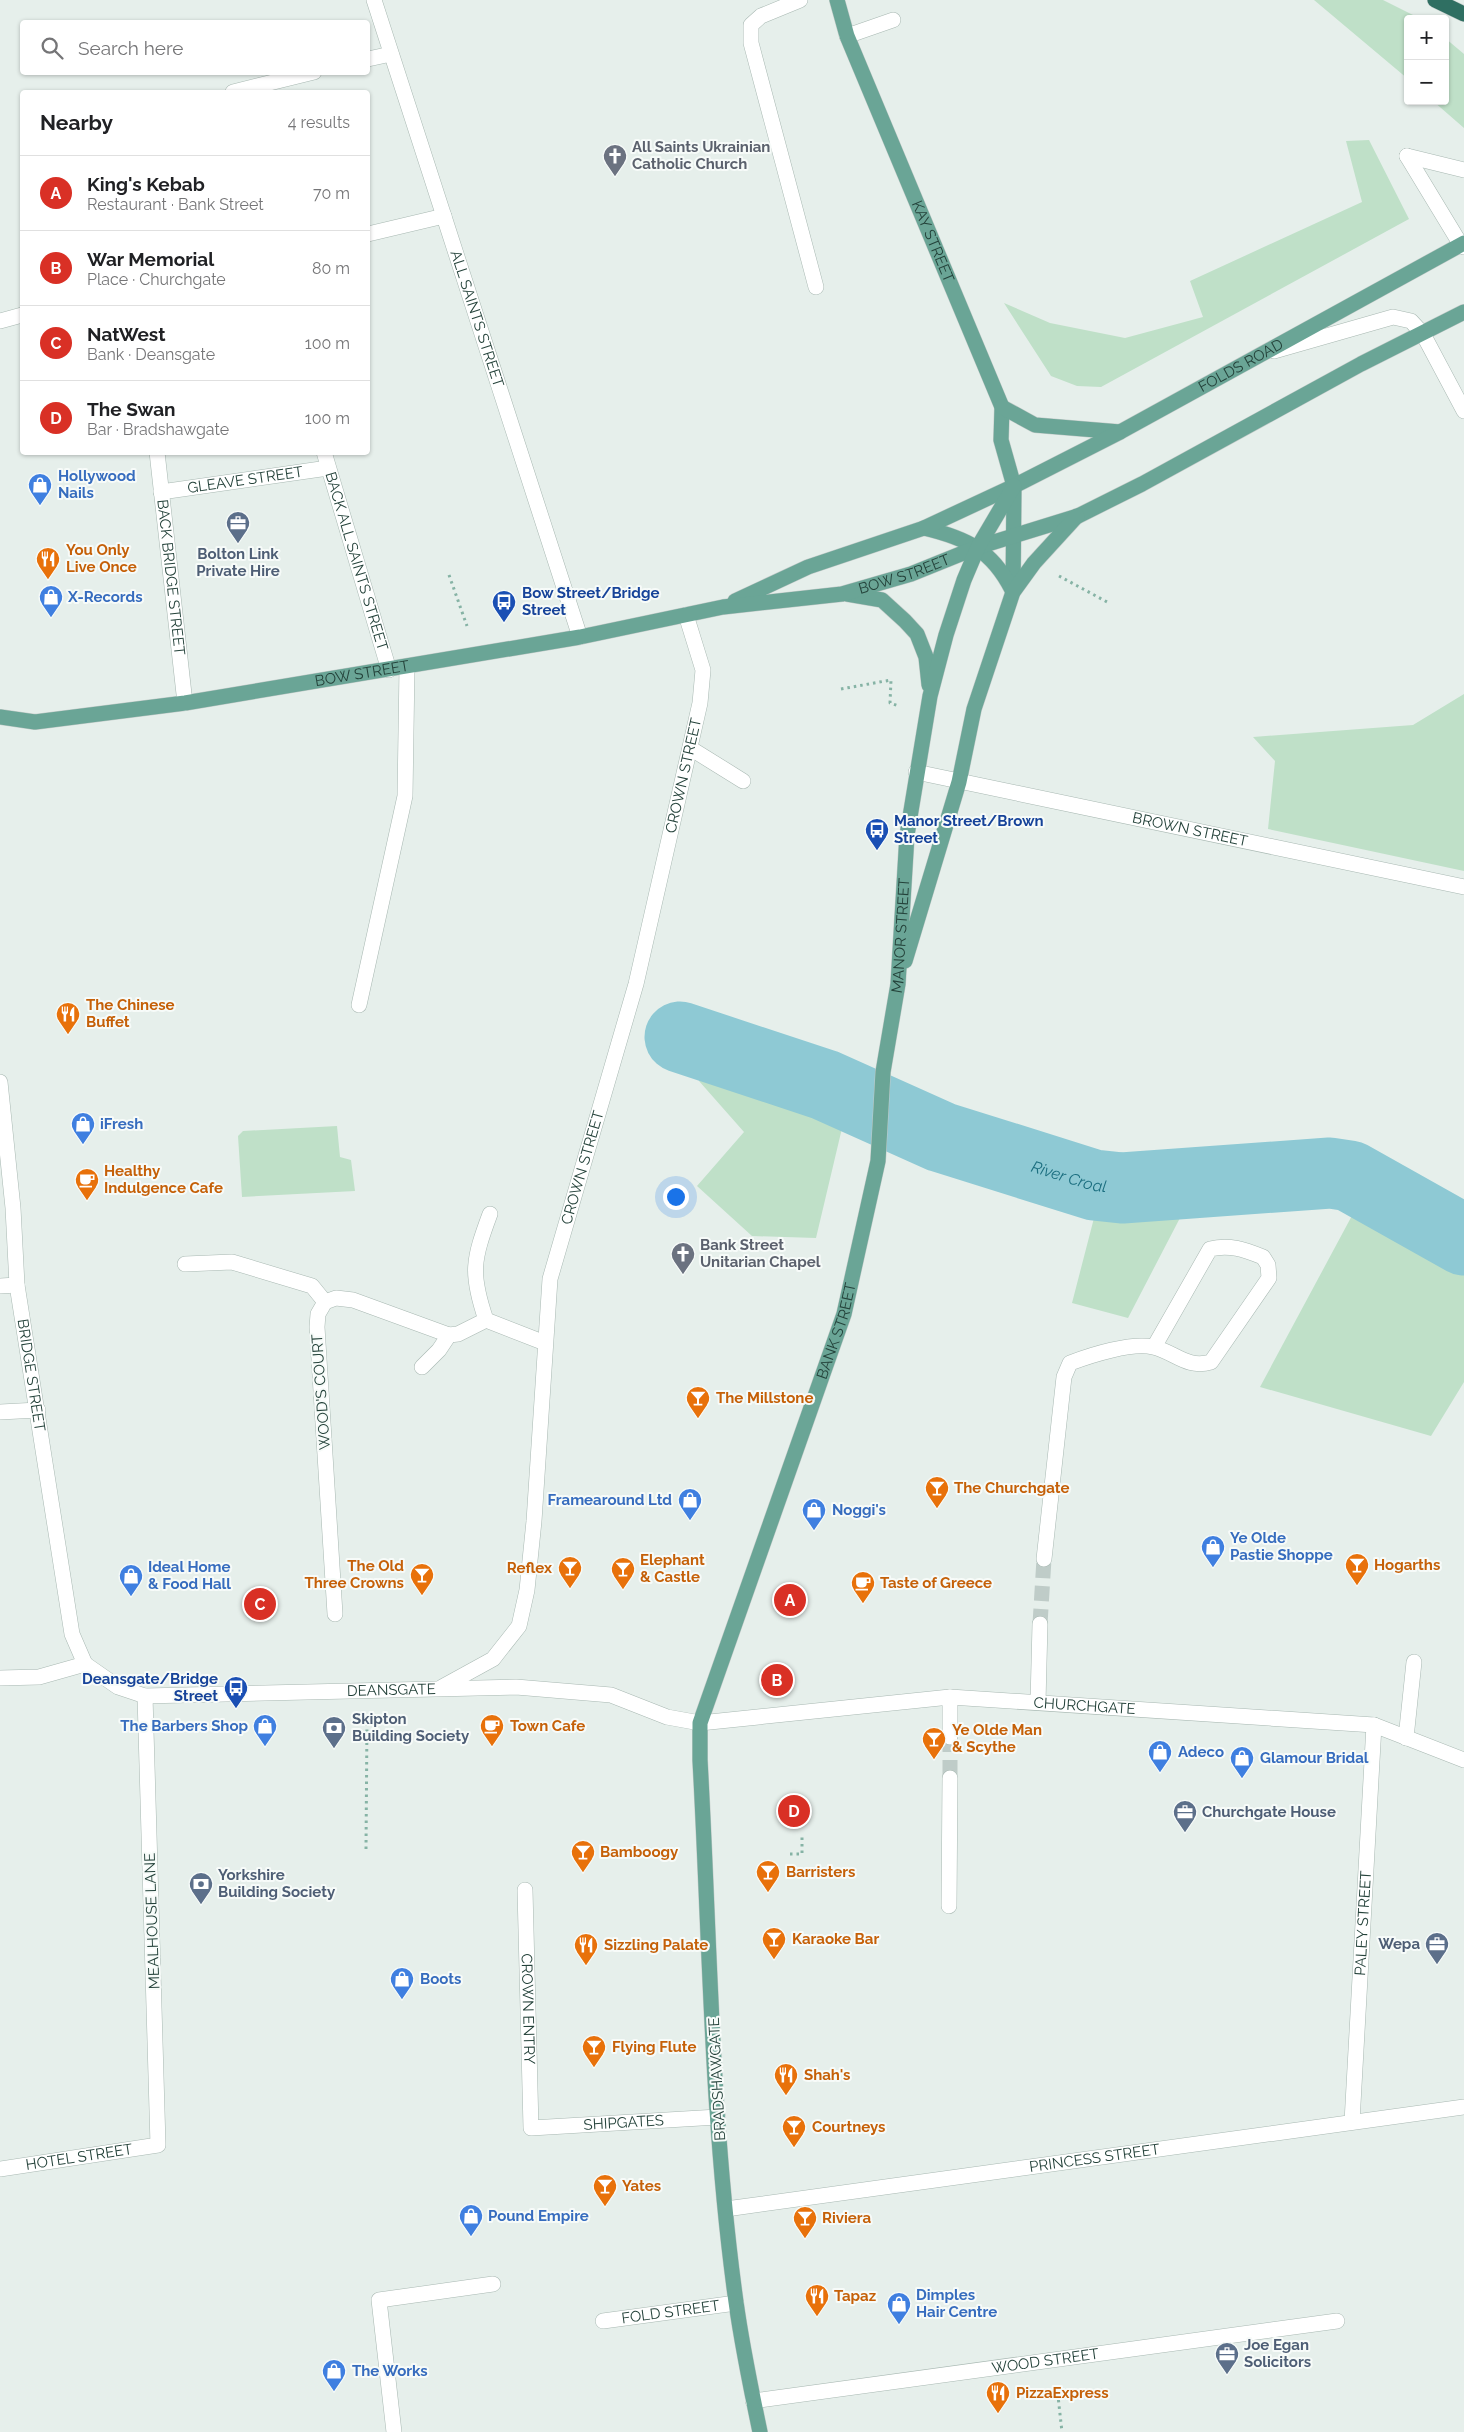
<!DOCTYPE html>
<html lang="en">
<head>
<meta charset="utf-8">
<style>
  body { margin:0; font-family:Raleway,sans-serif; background:#f2f2f2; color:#202124 }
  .controls { position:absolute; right:15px; top:15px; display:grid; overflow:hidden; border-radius:5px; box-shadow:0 1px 4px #0004 }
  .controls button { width:45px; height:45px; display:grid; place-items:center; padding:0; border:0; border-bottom:1px solid #e0e0e0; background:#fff; color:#202124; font:25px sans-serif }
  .you { position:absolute; left:675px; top:1196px; width:18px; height:18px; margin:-12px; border:4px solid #fff; border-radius:50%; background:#1a73e8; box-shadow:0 0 0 8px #1a73e833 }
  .badge { display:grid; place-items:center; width:32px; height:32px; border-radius:50%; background:#d93025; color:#fff; font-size:16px; font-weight:700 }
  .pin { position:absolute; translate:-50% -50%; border:2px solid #fff; box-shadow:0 1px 5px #0006 }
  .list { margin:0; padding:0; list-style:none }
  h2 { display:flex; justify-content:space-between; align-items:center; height:65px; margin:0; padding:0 20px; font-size:21px }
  h2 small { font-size:16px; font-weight:400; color:#757577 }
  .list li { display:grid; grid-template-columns:32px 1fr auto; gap:15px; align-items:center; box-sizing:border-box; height:75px; padding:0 20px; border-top:1px solid #e0e0e0 }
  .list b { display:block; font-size:19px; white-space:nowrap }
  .list p { margin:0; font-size:16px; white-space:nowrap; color:#757577 }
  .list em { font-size:16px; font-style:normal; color:#757577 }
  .icon { flex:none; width:28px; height:28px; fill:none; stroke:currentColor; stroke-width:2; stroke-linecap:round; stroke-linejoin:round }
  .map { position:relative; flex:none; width:1464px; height:2432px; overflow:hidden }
  .search { position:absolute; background:#fff; box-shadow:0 1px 4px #0004; left:20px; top:20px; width:350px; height:55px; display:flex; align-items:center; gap:12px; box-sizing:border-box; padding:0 18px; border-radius:5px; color:#757577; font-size:19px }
  .panel { position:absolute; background:#fff; box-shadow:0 1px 4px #0004; left:20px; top:90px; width:350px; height:365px; border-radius:5px }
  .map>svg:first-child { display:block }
  .green { fill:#bfe0c8 }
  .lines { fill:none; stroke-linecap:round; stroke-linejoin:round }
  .river { stroke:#8ec9d4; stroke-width:71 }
  .minor-tunnel { stroke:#bfccc8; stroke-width:15; stroke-dasharray:15 8; stroke-linecap:butt }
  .minor-casing { stroke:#a8b8b2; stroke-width:16 }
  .major-casing { stroke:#c2cac8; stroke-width:16 }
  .highway-casing { stroke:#c2cac8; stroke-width:16 }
  .path { stroke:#86b3a5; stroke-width:3; stroke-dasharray:2.5 4; stroke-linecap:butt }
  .minor { stroke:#fff; stroke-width:15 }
  .major { stroke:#6aa596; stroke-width:15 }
  .highway { stroke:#2f6f62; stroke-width:15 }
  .labels { text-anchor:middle; stroke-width:4; stroke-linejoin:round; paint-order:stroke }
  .worship-label { font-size:15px; font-weight:bold; fill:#5b616d; stroke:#f7fbf9; text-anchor:start }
  .street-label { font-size:15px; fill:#24423a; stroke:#f7fbf9 }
  .shop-label { font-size:15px; font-weight:bold; fill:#366cbe; stroke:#f7fbf9; text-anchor:start }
  .food-label { font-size:15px; font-weight:bold; fill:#c56008; stroke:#f7fbf9; text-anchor:start }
  .service-label { font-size:15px; font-weight:bold; fill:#4e5e75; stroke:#f7fbf9; text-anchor:start }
  .transit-label { font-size:15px; font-weight:bold; fill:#164399; stroke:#f7fbf9; text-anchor:start }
  .water-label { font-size:16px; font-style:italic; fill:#1c6f80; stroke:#f7fbf9 }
</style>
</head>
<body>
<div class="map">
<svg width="1464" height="2432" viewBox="0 0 1464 2432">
  <rect width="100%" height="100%" fill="#e6efeb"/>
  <!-- green -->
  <path class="green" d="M1314,0H1383L1421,19H1408V79Z
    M1445,38L1464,54V128L1433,101H1445Z
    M1369,140L1409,219L1101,387L1077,386L1051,376L1004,303L1050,323L1125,338L1203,317L1190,281L1362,202L1346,141Z
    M1464,694V871L1268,829L1275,761L1253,737L1413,725Z
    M708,1034L815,1064L843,1124L816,1238L752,1236L697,1186L744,1132L699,1081Z
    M337,1126L340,1157L351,1160L355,1191L242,1197L238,1136L243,1131Z
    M1349,1152L1464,1221V1382L1431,1436L1260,1387L1355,1210L1341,1198L1181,1216L1128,1318L1072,1303L1108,1164L1131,1173Z"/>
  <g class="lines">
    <!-- river -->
    <path class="river" id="s1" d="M680,1037L825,1085L941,1137L1094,1185L1122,1188L1330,1173L1350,1176L1464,1240"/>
    <!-- minor-tunnel -->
    <path class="minor-tunnel" d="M1040,1624L1044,1559
      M950,1737V1778"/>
    <!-- minor casing -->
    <g class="minor-casing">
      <g id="minor">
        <path id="s2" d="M374,0L580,637"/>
        <path d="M800,0L761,16L751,25V43L816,287"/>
        <path d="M847,36L893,20"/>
        <path d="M368,59L391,54"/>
        <path d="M233,92L314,72"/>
        <path d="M1407,156L1461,245L1464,247"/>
        <path d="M1407,156L1464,170"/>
        <path d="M368,234L444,216"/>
        <path d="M0,321L22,315"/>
        <path d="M1274,351L1393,317L1411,321L1423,334L1464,411"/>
        <path id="s3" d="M157,452L185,703"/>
        <path id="s4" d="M324,452L389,670"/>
        <path id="s5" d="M161,492L328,468"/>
        <path d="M690,748L743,781"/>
        <path id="s6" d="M916,772L1464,887"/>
        <path d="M359,1005L405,796L407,667"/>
        <path id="s7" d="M0,1082L13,1208L17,1285L72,1634L85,1664"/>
        <path d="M185,1264L232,1262L312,1286L325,1302"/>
        <path d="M0,1286L17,1285"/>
        <path d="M486,1320C470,1273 473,1260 490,1214"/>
        <path d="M422,1367L439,1350L449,1335"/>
        <path d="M0,1412L38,1410"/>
        <path d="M1044,1559L1064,1377L1070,1363C1091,1355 1132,1342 1153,1347C1175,1352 1186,1369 1211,1362L1269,1278L1268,1265L1263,1257C1245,1250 1230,1244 1210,1249L1154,1347"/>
        <path d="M335,1614L317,1327L318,1314L325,1302L336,1298L353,1300L449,1335L458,1334L486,1320L545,1343"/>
        <path id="s8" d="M85,1664L118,1687L145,1696L516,1687L611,1695L667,1717L700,1723L950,1697L1374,1725L1464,1760"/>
        <path d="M0,1678L39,1677L85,1664"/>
        <path id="s9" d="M442,1687L493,1659L519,1626L527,1590L534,1521L550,1279L636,984L700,703L703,670L686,615"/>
        <path d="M950,1697V1737"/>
        <path d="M1038,1702L1040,1624"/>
        <path d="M1406,1738L1414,1662"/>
        <path id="s10" d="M525,1890L531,2128L718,2117"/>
        <path d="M949,1906L950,1778"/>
        <path id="s11" d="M1352,2122L1374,1725"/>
        <path id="s12" d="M0,2169L158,2145L145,1696"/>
        <path id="s13" d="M726,2209L1464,2107"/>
        <path id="s14" d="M603,2321L736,2303"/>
        <path id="s15" d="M753,2401L1337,2321"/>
        <path d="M394,2432L379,2300L493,2284"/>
      </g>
    </g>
    <!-- major casing -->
    <g class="major-casing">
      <g id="major">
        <path id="s16" d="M837,0L847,36L1002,407L1001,440L1014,486L1013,592"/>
        <path d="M1002,407L1035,425L1120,432"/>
        <path d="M924,528C966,538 992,550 1012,590"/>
        <path d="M847,594L882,600L905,621L917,634L926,657L929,685"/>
        <path id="s17" d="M735,601L808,567L924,528L1014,486L1120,432L1464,243"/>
        <path id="s18" d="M0,717L35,722L185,703L580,637L723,607L842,594L911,574L978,547L1078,516L1142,484L1361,364L1464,312"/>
        <path d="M905,961L959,782L974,709L1013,592L1034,563L1077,516"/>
        <path id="s19" d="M760,2432C751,2389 742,2346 736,2302C711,2123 710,1940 700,1760V1723L844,1314L878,1161L883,1072L898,984L907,835L930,696L946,635L964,580L978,547L1014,486"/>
      </g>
    </g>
    <!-- highway casing -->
    <g class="highway-casing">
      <path id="highway" d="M1435,0L1464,14"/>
    </g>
    <!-- path -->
    <path class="path" d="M449,575L467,626
      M1059,576L1109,603
      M841,689L891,680L890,703L899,706
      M366,1849L367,1719
      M790,1854H802V1837
      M1057,2387L1062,2432"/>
    <!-- minor -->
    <use href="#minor" class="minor"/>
    <!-- major -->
    <use href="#major" class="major"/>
    <!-- highway -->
    <use href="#highway" class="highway"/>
  </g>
  <!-- icons -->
  <defs>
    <g id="church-pin" transform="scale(1.25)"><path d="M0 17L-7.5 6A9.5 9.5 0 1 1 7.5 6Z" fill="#6b7280" stroke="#f7fbf9"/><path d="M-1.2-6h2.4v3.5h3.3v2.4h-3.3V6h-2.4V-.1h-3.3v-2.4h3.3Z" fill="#fff"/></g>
    <g id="shop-pin" transform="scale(1.25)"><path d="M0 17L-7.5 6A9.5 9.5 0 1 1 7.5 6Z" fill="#3f7fe0" stroke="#f7fbf9"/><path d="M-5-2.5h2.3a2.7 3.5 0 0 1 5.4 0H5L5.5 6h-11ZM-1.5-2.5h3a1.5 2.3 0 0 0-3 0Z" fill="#fff"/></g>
    <g id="office-pin" transform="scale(1.25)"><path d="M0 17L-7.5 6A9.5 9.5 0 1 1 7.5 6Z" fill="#5c6f8a" stroke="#f7fbf9"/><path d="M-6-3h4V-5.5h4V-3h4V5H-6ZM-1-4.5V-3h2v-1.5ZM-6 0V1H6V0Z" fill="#fff"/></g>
    <g id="restaurant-pin" transform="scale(1.25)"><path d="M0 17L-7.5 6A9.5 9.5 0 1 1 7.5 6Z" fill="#e8710a" stroke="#f7fbf9"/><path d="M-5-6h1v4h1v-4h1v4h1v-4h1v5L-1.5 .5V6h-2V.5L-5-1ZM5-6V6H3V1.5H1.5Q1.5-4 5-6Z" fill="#fff"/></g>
    <g id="bus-pin" transform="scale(1.25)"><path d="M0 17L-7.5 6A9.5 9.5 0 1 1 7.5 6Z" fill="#1a4fb4" stroke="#f7fbf9"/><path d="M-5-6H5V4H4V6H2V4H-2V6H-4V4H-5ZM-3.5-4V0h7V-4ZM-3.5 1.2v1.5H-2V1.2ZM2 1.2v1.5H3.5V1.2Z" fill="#fff"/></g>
    <g id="cafe-pin" transform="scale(1.25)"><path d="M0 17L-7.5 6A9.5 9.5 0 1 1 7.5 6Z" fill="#e8710a" stroke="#f7fbf9"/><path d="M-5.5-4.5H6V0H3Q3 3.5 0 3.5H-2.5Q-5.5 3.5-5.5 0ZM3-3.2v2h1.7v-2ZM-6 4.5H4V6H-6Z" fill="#fff"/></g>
    <g id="bar-pin" transform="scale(1.25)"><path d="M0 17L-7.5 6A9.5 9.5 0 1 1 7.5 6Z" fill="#e8710a" stroke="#f7fbf9"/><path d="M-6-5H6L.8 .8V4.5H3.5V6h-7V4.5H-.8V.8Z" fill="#fff"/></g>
    <g id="bank-pin" transform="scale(1.25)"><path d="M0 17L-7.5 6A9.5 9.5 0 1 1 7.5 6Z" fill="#5c6f8a" stroke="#f7fbf9"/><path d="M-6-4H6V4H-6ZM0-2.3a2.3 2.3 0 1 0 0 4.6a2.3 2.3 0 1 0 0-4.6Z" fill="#fff"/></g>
  </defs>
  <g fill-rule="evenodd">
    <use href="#church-pin" x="615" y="156"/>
    <use href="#shop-pin" x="40" y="485"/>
    <use href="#office-pin" x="238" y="523"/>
    <use href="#restaurant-pin" x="48" y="559"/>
    <use href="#shop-pin" x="51" y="597"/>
    <use href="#bus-pin" x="504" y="602"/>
    <use href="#bus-pin" x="877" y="830"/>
    <use href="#restaurant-pin" x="68" y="1014"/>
    <use href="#shop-pin" x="83" y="1124"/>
    <use href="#cafe-pin" x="87" y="1180"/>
    <use href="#church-pin" x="683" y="1254"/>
    <use href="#bar-pin" x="698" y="1398"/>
    <use href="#bar-pin" x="937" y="1488"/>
    <use href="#shop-pin" x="690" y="1500"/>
    <use href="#shop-pin" x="814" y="1510"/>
    <use href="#shop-pin" x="1213" y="1547"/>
    <use href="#bar-pin" x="1357" y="1565"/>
    <use href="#bar-pin" x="570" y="1568"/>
    <use href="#bar-pin" x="623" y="1569"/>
    <use href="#bar-pin" x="422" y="1575"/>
    <use href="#shop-pin" x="131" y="1576"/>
    <use href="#cafe-pin" x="863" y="1583"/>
    <use href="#bus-pin" x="236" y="1688"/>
    <use href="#shop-pin" x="265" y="1726"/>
    <use href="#cafe-pin" x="492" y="1726"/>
    <use href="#bank-pin" x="334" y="1728"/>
    <use href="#bar-pin" x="934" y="1739"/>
    <use href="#shop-pin" x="1160" y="1752"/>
    <use href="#shop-pin" x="1242" y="1758"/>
    <use href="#office-pin" x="1185" y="1812"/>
    <use href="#bar-pin" x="583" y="1852"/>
    <use href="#bar-pin" x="768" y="1872"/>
    <use href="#bank-pin" x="201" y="1884"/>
    <use href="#bar-pin" x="774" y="1939"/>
    <use href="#office-pin" x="1437" y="1944"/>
    <use href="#restaurant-pin" x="586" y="1945"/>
    <use href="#shop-pin" x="402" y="1979"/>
    <use href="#bar-pin" x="594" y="2047"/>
    <use href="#restaurant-pin" x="786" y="2075"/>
    <use href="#bar-pin" x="794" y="2127"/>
    <use href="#bar-pin" x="605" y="2186"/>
    <use href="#shop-pin" x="471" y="2216"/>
    <use href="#bar-pin" x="805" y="2218"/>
    <use href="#restaurant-pin" x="817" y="2296"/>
    <use href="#shop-pin" x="899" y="2304"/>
    <use href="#office-pin" x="1227" y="2354"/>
    <use href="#shop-pin" x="334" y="2371"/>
    <use href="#restaurant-pin" x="998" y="2393"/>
  </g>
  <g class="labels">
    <!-- worship labels -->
    <g class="worship-label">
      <text x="632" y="152">All Saints Ukrainian<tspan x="632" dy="17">Catholic Church</tspan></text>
      <text x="700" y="1250">Bank Street<tspan x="700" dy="17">Unitarian Chapel</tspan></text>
    </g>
    <!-- street labels -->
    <g class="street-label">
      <text dy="5" stroke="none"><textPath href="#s16" startOffset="260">KAY STREET</textPath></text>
      <text dy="5" stroke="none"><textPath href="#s2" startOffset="335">ALL SAINTS STREET</textPath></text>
      <text dy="5" stroke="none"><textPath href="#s17" startOffset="559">FOLDS ROAD</textPath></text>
      <text dy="5" stroke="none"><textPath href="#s5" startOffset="85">GLEAVE STREET</textPath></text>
      <text dy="5" stroke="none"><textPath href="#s4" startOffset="114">BACK ALL SAINTS STREET</textPath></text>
      <text dy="5" stroke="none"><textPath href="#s18" startOffset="918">BOW STREET</textPath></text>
      <text dy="5" stroke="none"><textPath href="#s3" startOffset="126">BACK BRIDGE STREET</textPath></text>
      <text dy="5" stroke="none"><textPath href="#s18" startOffset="366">BOW STREET</textPath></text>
      <text dy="5" stroke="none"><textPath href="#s9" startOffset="970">CROWN STREET</textPath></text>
      <text dy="5" stroke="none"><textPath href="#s6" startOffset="280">BROWN STREET</textPath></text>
      <text dy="5" stroke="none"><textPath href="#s19" startOffset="1530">MANOR STREET</textPath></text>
      <text dy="5" stroke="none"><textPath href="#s9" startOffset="565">CROWN STREET</textPath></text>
      <text dy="5" stroke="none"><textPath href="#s19" startOffset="1128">BANK STREET</textPath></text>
      <text dy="5" stroke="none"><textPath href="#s7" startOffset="295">BRIDGE STREET</textPath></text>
      <text transform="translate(321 1392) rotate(-94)" y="5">WOOD'S COURT</text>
      <text dy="5" stroke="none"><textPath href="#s8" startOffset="315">DEANSGATE</textPath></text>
      <text dy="5" stroke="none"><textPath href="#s8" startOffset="1015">CHURCHGATE</textPath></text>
      <text transform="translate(152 1921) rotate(-92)" y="5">MEALHOUSE LANE</text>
      <text dy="5" stroke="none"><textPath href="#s11" startOffset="199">PALEY STREET</textPath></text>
      <text dy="5" stroke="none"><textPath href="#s10" startOffset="119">CROWN ENTRY</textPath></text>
      <text transform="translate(717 2079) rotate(-93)" y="5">BRADSHAWGATE</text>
      <text dy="5" stroke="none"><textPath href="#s10" startOffset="331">SHIPGATES</textPath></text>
      <text dy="5" stroke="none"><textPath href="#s12" startOffset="80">HOTEL STREET</textPath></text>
      <text dy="5" stroke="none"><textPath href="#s13" startOffset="372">PRINCESS STREET</textPath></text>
      <text dy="5" stroke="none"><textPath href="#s14" startOffset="68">FOLD STREET</textPath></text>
      <text dy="5" stroke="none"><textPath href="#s15" startOffset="295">WOOD STREET</textPath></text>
    </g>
    <!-- shop labels -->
    <g class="shop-label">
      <text x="58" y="481">Hollywood<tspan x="58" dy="17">Nails</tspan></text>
      <text x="68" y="602">X-Records</text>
      <text x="100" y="1129">iFresh</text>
      <text x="672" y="1505" text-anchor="end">Framearound Ltd</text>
      <text x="832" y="1515">Noggi's</text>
      <text x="1230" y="1543">Ye Olde<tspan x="1230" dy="17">Pastie Shoppe</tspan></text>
      <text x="148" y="1572">Ideal Home<tspan x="148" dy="17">&amp; Food Hall</tspan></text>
      <text x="248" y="1731" text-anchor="end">The Barbers Shop</text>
      <text x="1178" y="1757">Adeco</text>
      <text x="1260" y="1763">Glamour Bridal</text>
      <text x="420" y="1984">Boots</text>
      <text x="488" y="2221">Pound Empire</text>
      <text x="916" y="2300">Dimples<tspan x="916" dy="17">Hair Centre</tspan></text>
      <text x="352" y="2376">The Works</text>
    </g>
    <!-- food labels -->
    <g class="food-label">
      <text x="66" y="555">You Only<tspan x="66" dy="17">Live Once</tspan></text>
      <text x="86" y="1010">The Chinese<tspan x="86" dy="17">Buffet</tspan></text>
      <text x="104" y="1176">Healthy<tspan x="104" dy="17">Indulgence Cafe</tspan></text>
      <text x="716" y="1403">The Millstone</text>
      <text x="954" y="1493">The Churchgate</text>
      <text x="640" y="1565">Elephant<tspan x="640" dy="17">&amp; Castle</tspan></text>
      <text x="1374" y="1570">Hogarths</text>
      <text x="404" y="1571" text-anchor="end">The Old<tspan x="404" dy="17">Three Crowns</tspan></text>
      <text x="552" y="1573" text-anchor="end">Reflex</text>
      <text x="880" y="1588">Taste of Greece</text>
      <text x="510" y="1731">Town Cafe</text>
      <text x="952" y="1735">Ye Olde Man<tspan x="952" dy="17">&amp; Scythe</tspan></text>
      <text x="600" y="1857">Bamboogy</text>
      <text x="786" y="1877">Barristers</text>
      <text x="792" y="1944">Karaoke Bar</text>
      <text x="604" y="1950">Sizzling Palate</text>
      <text x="612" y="2052">Flying Flute</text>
      <text x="804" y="2080">Shah's</text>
      <text x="812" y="2132">Courtneys</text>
      <text x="622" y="2191">Yates</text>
      <text x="822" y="2223">Riviera</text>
      <text x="834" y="2301">Tapaz</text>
      <text x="1016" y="2398">PizzaExpress</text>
    </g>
    <!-- service labels -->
    <g class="service-label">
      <text x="238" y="559" text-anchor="middle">Bolton Link<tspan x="238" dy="17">Private Hire</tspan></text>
      <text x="352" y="1724">Skipton<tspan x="352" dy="17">Building Society</tspan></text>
      <text x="1202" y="1817">Churchgate House</text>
      <text x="218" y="1880">Yorkshire<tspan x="218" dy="17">Building Society</tspan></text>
      <text x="1420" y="1949" text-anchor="end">Wepa</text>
      <text x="1244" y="2350">Joe Egan<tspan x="1244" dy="17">Solicitors</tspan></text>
    </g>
    <!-- transit labels -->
    <g class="transit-label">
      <text x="522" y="598">Bow Street/Bridge<tspan x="522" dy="17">Street</tspan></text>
      <text x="894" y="826">Manor Street/Brown<tspan x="894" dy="17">Street</tspan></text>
      <text x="218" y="1684" text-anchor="end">Deansgate/Bridge<tspan x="218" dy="17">Street</tspan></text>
    </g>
    <!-- water labels -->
    <g class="water-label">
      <text dy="6" stroke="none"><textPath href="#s1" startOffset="414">River Croal</textPath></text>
    </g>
  </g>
</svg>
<div class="controls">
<button>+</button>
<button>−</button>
</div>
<div class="you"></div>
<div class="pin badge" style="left:790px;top:1600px">A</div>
<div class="pin badge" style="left:777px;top:1680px">B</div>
<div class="pin badge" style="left:260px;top:1604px">C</div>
<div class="pin badge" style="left:794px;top:1811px">D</div>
<div class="search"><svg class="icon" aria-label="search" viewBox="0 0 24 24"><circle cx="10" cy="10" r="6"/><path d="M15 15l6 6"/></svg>Search here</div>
<section class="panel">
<h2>Nearby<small>4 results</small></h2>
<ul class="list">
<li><span class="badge">A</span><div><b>King's Kebab</b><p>Restaurant · Bank Street</p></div><em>70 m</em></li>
<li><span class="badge">B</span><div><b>War Memorial</b><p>Place · Churchgate</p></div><em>80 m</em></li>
<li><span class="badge">C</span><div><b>NatWest</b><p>Bank · Deansgate</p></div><em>100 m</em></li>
<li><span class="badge">D</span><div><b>The Swan</b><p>Bar · Bradshawgate</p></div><em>100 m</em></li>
</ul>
</section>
</div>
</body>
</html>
